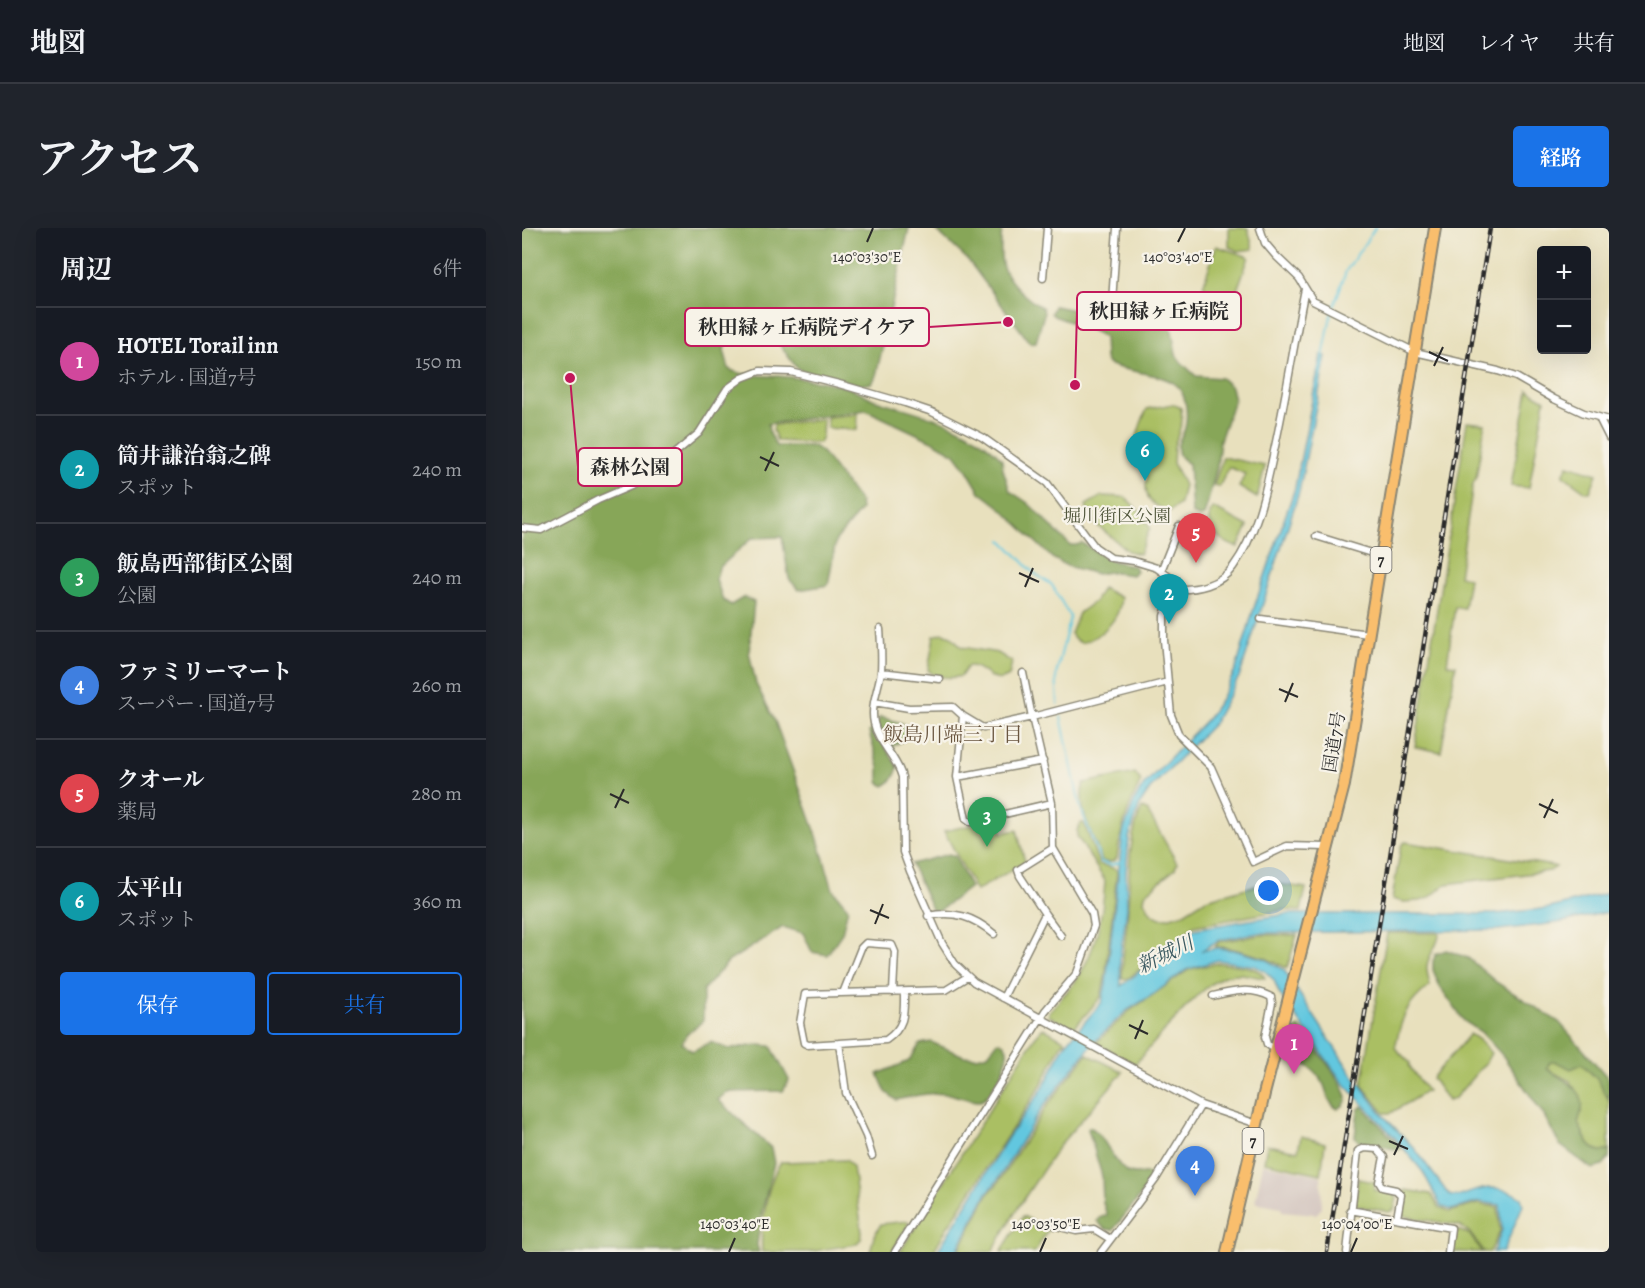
<!DOCTYPE html>
<html lang="ja">
<head>
<meta charset="utf-8">
<style>
  body { margin:0; font-family:Alegreya,"Noto Serif JP",serif; background:#20242c; color:#f1f3f6 }
  .controls { position:absolute; right:18px; top:18px; display:grid; overflow:hidden; border-radius:6px; box-shadow:0 6px 24px #0002 }
  .controls button { width:54px; height:54px; display:grid; place-items:center; padding:0; border:0; border-bottom:2px solid #363941; background:#171b24; color:#f1f3f6; font:30px sans-serif }
  .you { position:absolute; left:747px; top:663px; width:21px; height:21px; margin:-15px; border:4px solid #fff; border-radius:50%; background:#1a73e8; box-shadow:0 0 0 9px #1a73e833 }
  .badge { display:grid; place-items:center; width:39px; height:39px; border-radius:50%; background:#1a73e8; color:#fff; font-size:20px; font-weight:700 }
  .pin { position:absolute; translate:-50% -50px; filter:drop-shadow(0 2px 3px #0008) }
  .pin::after { content:''; position:absolute; top:32px; width:21px; height:18px; background:inherit; clip-path:polygon(0 0,100% 0,50% 100%) }
  .list { margin:0; padding:0; list-style:none }
  h2 { display:flex; justify-content:space-between; align-items:center; height:78px; margin:0; padding:0 24px; font-size:26px }
  h2 small { font-size:20px; font-weight:400; color:#9ea1a6 }
  .list li { display:grid; grid-template-columns:39px 1fr auto; gap:18px; align-items:center; box-sizing:border-box; height:108px; padding:0 24px; border-top:2px solid #363941 }
  .list b { display:block; font-size:22px; white-space:nowrap }
  .list p { margin:0; font-size:20px; white-space:nowrap; color:#9ea1a6 }
  .list em { font-size:20px; font-style:normal; color:#9ea1a6 }
  .actions { display:flex; gap:12px; padding:18px 24px }
  .actions a { flex:1; padding:14px 0; border:2px solid #1a73e8; border-radius:6px; text-align:center; font-size:21px; color:#1a73e8 }
  .actions .main { background:#1a73e8; color:#fff }
  .map { position:relative; flex:none; width:1087px; height:1024px; overflow:hidden; border-radius:6px }
  header { display:flex; align-items:center; gap:36px; box-sizing:border-box; height:84px; padding:0 30px; background:#171b24; border-bottom:2px solid #363941 }
  header strong { font-size:28px }
  nav { display:flex; gap:33px; margin-inline-start:auto; font-size:21px }
  .intro { display:flex; align-items:center; justify-content:space-between; box-sizing:border-box; height:144px; padding:0 36px }
  h1 { margin:0; font-size:42px }
  .button { padding:15px 27px; border-radius:6px; background:#1a73e8; color:#fff; font-size:21px; font-weight:700 }
  main { display:flex; gap:36px; padding:0 36px }
  aside { flex:1; background:#171b24; border-radius:6px; box-shadow:0 6px 24px #0002 }
  .map>svg:first-child { display:block }
  .industrial { fill:#cfc0ba }
  .green { fill:#aabf63; stroke:#6a7547; stroke-width:1.5 }
  .forest { fill:#87a659; stroke:#596842; stroke-width:1.5 }
  .water { fill:#62c7df; stroke:#467985; stroke-width:1.5 }
  .lines { fill:none; stroke-linecap:round; stroke-linejoin:round }
  .stream { stroke:#62c7df; stroke-width:2 }
  .minor-casing { stroke:#8a8674; stroke-width:9 }
  .trunk-casing { stroke:#8a8674; stroke-width:14 }
  .minor { stroke:#fff; stroke-width:6 }
  .trunk { stroke:#f9be6d; stroke-width:10 }
  .rail-casing { stroke:#2b2b2b; stroke-width:4.5 }
  .rail { stroke:#f7f3e8; stroke-width:2; stroke-dasharray:7; stroke-linecap:butt }
  .ticks { fill:none; stroke:#2b2b2b; stroke-width:2 }
  .labels { text-anchor:middle; stroke-width:4.5; stroke-linejoin:round; paint-order:stroke }
  .shield { fill:#f7f3e8; stroke:#686764; stroke-width:1.5 }
  .shield-label { font-size:16px; font-weight:bold; fill:#2b2b2b }
  .park-label { font-size:18px; fill:#51573c; stroke:#f7f3e8 }
  .street-label { font-size:18px; fill:#2b2b2b; stroke:#f7f3e8 }
  .neighbourhood-label { font-size:20px; fill:#6a5640; stroke:#f7f3e8 }
  .water-label { font-size:20px; font-style:italic; fill:#3c5a61; stroke:#f7f3e8 }
  .ticks-label { font-size:15px; text-anchor:middle; fill:#2b2b2b; stroke:#f7f3e8; stroke-width:4.5; stroke-linejoin:round; paint-order:stroke }
  .leader { fill:none; stroke:#c2185b; stroke-width:2 }
  .callout-dot { fill:#c2185b; stroke:#f7f3e8; stroke-width:2 }
  .callout { fill:#f7f3e8; stroke:#c2185b; stroke-width:2 }
  .callout-label { font-size:20px; text-anchor:middle; font-weight:bold; fill:#2b2b2b }
</style>
</head>
<body>
<header>
<strong>地図</strong>
<nav><a>地図</a><a>レイヤ</a><a>共有</a></nav>
</header>
<div class="intro"><h1>アクセス</h1><a class="button">経路</a></div>
<main>
<aside>
<h2>周辺<small>6件</small></h2>
<ul class="list">
<li><span class="badge" style="background:#d1479c">1</span><div><b>HOTEL Torail inn</b><p>ホテル · 国道7号</p></div><em>150 m</em></li>
<li><span class="badge" style="background:#0f9aa8">2</span><div><b>筒井謙治翁之碑</b><p>スポット</p></div><em>240 m</em></li>
<li><span class="badge" style="background:#2e9e5b">3</span><div><b>飯島西部街区公園</b><p>公園</p></div><em>240 m</em></li>
<li><span class="badge" style="background:#3f7fe0">4</span><div><b>ファミリーマート</b><p>スーパー · 国道7号</p></div><em>260 m</em></li>
<li><span class="badge" style="background:#e0444e">5</span><div><b>クオール</b><p>薬局</p></div><em>280 m</em></li>
<li><span class="badge" style="background:#0f9aa8">6</span><div><b>太平山</b><p>スポット</p></div><em>360 m</em></li>
</ul>
<div class="actions"><a class="main">保存</a><a>共有</a></div>
</aside>
<div class="map">
<svg width="1087" height="1024" viewBox="0 0 1087 1024">
  <rect width="100%" height="100%" fill="#f7f3e8"/>
  <filter id="ink" filterUnits="userSpaceOnUse"><feTurbulence type="fractalNoise" baseFrequency=".0167" numOctaves="2"/><feDisplacementMap in="SourceGraphic" scale="12" xChannelSelector="R" yChannelSelector="G"/><feConvolveMatrix kernelMatrix="1 2 1 2 8 2 1 2 1" color-interpolation-filters="sRGB"/></filter>
  <filter id="wash" filterUnits="userSpaceOnUse"><feTurbulence type="fractalNoise" baseFrequency=".008" numOctaves="4" result="noise"/><feDisplacementMap in="SourceGraphic" scale="24" xChannelSelector="R" yChannelSelector="G"/><feGaussianBlur stdDeviation="1.35" result="paint"/><feColorMatrix in="noise" values="0 0 0 0 0 0 0 0 0 0 0 0 0 0 0 0 0 1.4 0 .05"/><feComposite in="paint" operator="in"/></filter>
  <g filter="url(#wash)">
    <rect width="100%" height="100%" fill="#e8e0bd"/>
    <!-- industrial -->
    <path class="industrial" d="M741,936L799,948L800,980L794,986L760,983L759,979L733,974Z"/>
    <!-- green -->
    <path class="green" d="M707,0H726L731,21L716,23L707,19Z
      M694,18L727,29L712,70L695,65L681,58Z
      M1006,162L1023,172L1007,260L989,258Z
      M651,176L659,180L660,194L652,219L651,235L662,257L658,276L648,283C635,280 624,274 624,259C624,255 625,252 625,249C624,243 619,237 617,232C611,213 617,199 625,181Z
      M336,186L335,202L305,200V189Z
      M301,191L300,208L297,215L255,213L251,202L252,197Z
      M945,194L963,196L954,250L951,256L937,348L947,350L942,380L933,379L925,436L934,437L919,524L893,519Z
      M701,229L743,238L735,270L717,259L723,246L707,239L697,259L692,257Z
      M1046,237L1075,246L1068,264H1064L1041,247Z
      M580,268L603,269L621,287L628,300L617,326L606,323L568,291L564,277Z
      M691,280L726,298L716,319C700,316 678,297 691,280Z
      M580,360L599,370C598,392 579,409 559,415L552,411L549,406L557,385L573,373Z
      M421,405L429,408L440,419L476,425L490,434L487,448C467,460 464,437 446,438L439,448C429,451 413,450 406,442L412,408Z
      M613,545L619,553C606,578 598,602 595,630C591,635 586,635 580,633C573,610 553,580 562,555Z
      M620,580L625,582L655,635L653,641L623,666L622,673L630,686L638,690H645L662,685L684,671L732,658L749,655L784,660L779,683L762,682L672,698L608,749L605,751L600,750C600,726 605,703 606,680C608,645 605,613 620,580Z
      M477,591L480,605L495,602L503,634L454,663L422,603Z
      M559,595H562L577,636L594,641L595,644L583,751L579,769L551,801L527,788V784C537,772 549,761 557,748C574,721 581,685 583,653L555,608V602Z
      M883,614L1031,638L1034,639L1028,643L924,656L907,670L898,673L881,674L870,671L879,618Z
      M865,705H917C918,716 906,726 905,738C904,744 907,751 908,758C883,776 879,792 873,820L888,835L887,838L905,863L869,885H862L840,857Z
      M739,707H775L765,740L741,729L712,721L693,718L696,714Z
      M697,735C710,737 737,737 743,750C731,749 718,743 703,748C679,756 632,816 613,836L574,815L606,784L668,741Z
      M521,800L544,813L539,817L519,857L426,998L411,1024H378L513,809Z
      M948,806L956,811L969,825L964,834L932,871L926,873L910,850Z
      M565,826L601,844L537,918L497,978L470,1024H436L466,966L476,955L524,879Z
      M1032,833L1049,840L1060,836L1075,851L1087,872V923C1065,925 1065,911 1056,895L1060,880L1048,853L1025,841L1027,835Z
      M779,908L803,915L799,946L742,934L745,917L776,923Z
      M324,932L331,939L340,1005L339,1011L334,1016L287,1024H240C238,1001 245,953 259,934Z
      M836,951L853,954L852,962L871,965L875,970L872,982L867,984L836,978L833,975Z
      M883,962L909,966L917,979L927,984L956,976L976,979L978,1003L968,1024H962L947,1004L938,998L882,988L879,982Z
      M501,988L526,1001L513,1024H479Z
      M386,993V997L370,1024H348L352,1008L359,996Z
      M935,1002L947,1006L960,1024H929Z"/>
    <!-- forest -->
    <path class="forest" d="M0,0H387L354,148L350,155L338,157L278,142L274,139L237,88L229,83L219,87L209,101L202,122L207,141C225,151 253,146 274,150C295,153 318,155 337,164C343,166 347,170 353,172C397,185 448,196 480,231L481,241L488,263L506,275L548,317H554L560,315L587,332L612,338L614,343L610,347L587,344L575,346L545,338L530,330L479,280L458,264L445,242L433,226L412,214L344,182L246,196L247,203L254,218H292L300,224L338,274L339,282L314,312L306,357L277,362L267,351L260,309L230,310L197,340L194,351L201,372L209,377L222,369L232,374L227,424L234,456L253,493L295,608L311,662L326,680L320,705L305,727L290,724L281,705L261,699L207,733L181,762V793L165,806L160,815L170,823L189,814L206,821L237,817L249,818L267,852L261,863L205,864L196,872L249,920L252,935L239,988L235,1017L237,1024H0Z
      M412,0H480C479,12 477,28 481,39C487,55 506,72 521,80L522,86L514,114L508,115L446,32Z
      M532,78L580,87L639,90L650,103L654,127L659,134L674,148L699,150L709,159L712,172L698,212L695,239L682,288L677,289L670,286L667,236C661,232 656,229 656,222C654,214 661,208 663,200C666,188 665,164 653,156C638,145 604,144 586,136L583,130L582,109L567,101L532,88L529,85Z
      M358,489L380,495L392,503V506L368,520L364,517L354,497Z
      M350,502H352L376,539C374,547 369,555 362,558L357,554V539L347,504Z
      M427,626L433,628L448,659L418,682L411,683L389,636Z
      M924,722L946,730L974,754L1037,794L1087,851V872L1075,851L1060,836L1049,841L1032,833L1027,835L1025,841C1038,850 1064,860 1060,881C1059,886 1057,890 1056,895C1065,911 1065,925 1087,923V930L1080,938L1070,941L1038,917L1021,886L981,828L959,804L942,793L918,759L911,742V733L914,726Z
      M777,799C786,810 825,859 825,870C824,876 821,878 816,881C803,875 806,858 797,849C793,843 784,836 777,834C774,834 771,834 768,832L766,827L773,802Z
      M476,813C502,818 466,873 458,873C452,874 433,867 426,866C408,864 391,868 374,872L364,864L356,846L387,833L398,816L409,814L442,828L455,829L466,826Z
      M840,878L879,920L877,922L837,914L833,909L836,882Z
      M568,899C584,908 590,934 605,944C612,948 622,945 629,946L630,953L591,1002L583,1001L575,993L577,990L585,987L581,975L580,948L566,901Z"/>
    <!-- water -->
    <path class="water" d="M799,127L804,128L777,264L718,447L691,496L628,561L618,576L612,594L607,610L604,644L605,680L598,730L599,758L673,701L765,686H973L1028,680L1087,665V684L1035,695L976,702L737,705L697,712L679,723L694,720L712,722L743,731L762,742L828,843L861,887L893,921L927,967C936,970 941,967 950,964C968,957 984,959 999,970L1001,977L981,1024H971L980,1002L978,977L957,974L929,982L919,978L901,944L873,910L819,852L757,765L752,752L743,743L733,738L696,732L664,742L632,766L604,783L572,814L520,880L475,953L465,965L434,1024H415L487,908L521,860L542,818L580,774L584,755L601,604L613,571L622,557L686,490L699,471L714,441L732,380L773,260Z"/>
    <g class="lines">
      <!-- stream -->
      <path class="stream" d="M801,129L809,87L824,43L853,0
        M480,312L512,345L530,357L548,389L534,447L536,476
        M539,489L558,578L579,634L589,637L599,634"/>
    </g>
  </g>
  <g filter="url(#ink)">
    <g class="lines">
      <!-- minor casing -->
      <g class="minor-casing">
        <path id="minor" d="M738,0L743,15L754,28L777,50L791,73L893,124L976,143L994,149L1032,171L1062,185L1087,192
          M521,50L525,0
          M588,76L590,74L595,0
          M1077,190L1087,210
          M0,300L19,302L76,272L109,258L128,246L177,205L205,161L220,150L238,143L269,144L317,156L383,175L410,184L460,209L525,255L573,319L589,330L612,333L635,340L650,351L654,361
          M794,308L859,328
          M639,343L657,298
          M654,361L646,375L642,388V412L649,487L657,507L689,539L731,634L765,618L805,619
          M654,361C675,362 698,357 711,339C735,307 744,261 752,223C764,169 772,115 783,61
          M739,391L846,406
          M358,401C359,415 360,429 359,443C357,460 348,477 352,495C356,515 375,529 380,549L381,624L388,643L420,715L433,736L452,754L679,877L735,896
          M359,444L418,451
          M501,445L510,489L646,454
          M352,474L387,480L431,479L441,488L461,500L510,489L530,575L531,620L570,686L572,698L555,745L523,783L373,1024
          M441,488L435,549L444,591L448,594L530,575
          M435,549L521,533
          M523,686L539,708
          M406,688C432,682 452,689 472,706
          M382,764C382,785 384,798 364,812L286,817L282,815L278,795L283,766L424,762L445,749
          M321,765L339,720L344,715L370,717L373,724L371,764
          M691,768C711,763 730,759 749,769L750,775L743,809L745,816L754,822
          M481,770L523,686L498,648L496,642L531,620
          M317,815L324,865L344,908L350,928
          M828,982L929,1000L926,1024
          M534,998L554,1003L572,1001L588,1011
          M579,1024L634,951L679,877
          M825,1024L836,923L843,920L855,921L862,929L857,954L860,959L874,962L879,967L875,990"/>
      </g>
      <!-- trunk casing -->
      <g class="trunk-casing">
        <path id="trunk" d="M705,1024L742,866L822,557L913,0"/>
      </g>
      <!-- minor -->
      <use href="#minor" class="minor"/>
      <!-- trunk -->
      <use href="#trunk" class="trunk"/>
      <!-- rail casing -->
      <g class="rail-casing">
        <path id="rail" d="M805,1024L968,0"/>
      </g>
      <!-- rail -->
      <use href="#rail" class="rail"/>
    </g>
  </g>
  <!-- ticks -->
  <path class="ticks" d="M345,14L351,0M656,14L663,0M907,124L926,133M912,138L921,119M238,229L257,238M243,243L252,224M497,345L517,354M503,359L511,340M757,461L776,469M763,474L771,455M88,566L107,575M1017,576L1036,585M93,580L102,561M1022,590L1031,571M348,682L367,690M353,696L361,676M607,797L626,806M613,811L621,792M867,913L886,921M872,927L881,908M207,1024L213,1010M518,1024L524,1010M829,1024L835,1010"/>
  <g class="labels">
    <!-- shield labels -->
    <g class="shield">
      <rect x="848.5" y="319" width="21" height="26" rx="4.5"/>
      <rect x="720.5" y="900" width="21" height="26" rx="4.5"/>
    </g>
    <g class="shield-label">
      <text x="859" y="338">7</text>
      <text x="731" y="919">7</text>
    </g>
    <!-- park labels -->
    <g class="park-label">
      <text x="595" y="294">堀川街区公園</text>
    </g>
    <!-- street labels -->
    <g class="street-label">
      <text transform="translate(812 514) rotate(-81)" y="6">国道7号</text>
    </g>
    <!-- neighbourhood labels -->
    <g class="neighbourhood-label">
      <text x="431" y="513">飯島川端三丁目</text>
    </g>
    <!-- water labels -->
    <g class="water-label">
      <text transform="translate(643 726) rotate(-26)" y="7">新城川</text>
    </g>
  </g>
  <g class="ticks-label">
    <text x="345" y="34">140°03'30"E</text>
    <text x="656" y="34">140°03'40"E</text>
    <text x="213" y="1001">140°03'40"E</text>
    <text x="524" y="1001">140°03'50"E</text>
    <text x="835" y="1001">140°04'00"E</text>
  </g>
  <!-- callouts -->
  <path class="leader" d="M553 157L555 83M486 94L407 99M48 150L56 239"/>
  <g class="callout-dot">
    <circle cx="553" cy="157" r="6"/>
    <circle cx="486" cy="94" r="6"/>
    <circle cx="48" cy="150" r="6"/>
  </g>
  <g class="callout">
    <rect x="555" y="64" width="164" height="38" rx="6"/>
    <rect x="163" y="80" width="244" height="38" rx="6"/>
    <rect x="56" y="220" width="104" height="38" rx="6"/>
  </g>
  <g class="callout-label">
    <text x="637" y="90">秋田緑ヶ丘病院</text>
    <text x="285" y="106">秋田緑ヶ丘病院デイケア</text>
    <text x="108" y="246">森林公園</text>
  </g>
</svg>
<div class="controls">
<button>+</button>
<button>−</button>
</div>
<div class="you"></div>
<div class="pin badge" style="left:772px;top:846px;background:#d1479c">1</div>
<div class="pin badge" style="left:647px;top:396px;background:#0f9aa8">2</div>
<div class="pin badge" style="left:465px;top:619px;background:#2e9e5b">3</div>
<div class="pin badge" style="left:673px;top:968px;background:#3f7fe0">4</div>
<div class="pin badge" style="left:674px;top:335px;background:#e0444e">5</div>
<div class="pin badge" style="left:623px;top:253px;background:#0f9aa8">6</div>
</div>
</main>
</body>
</html>
